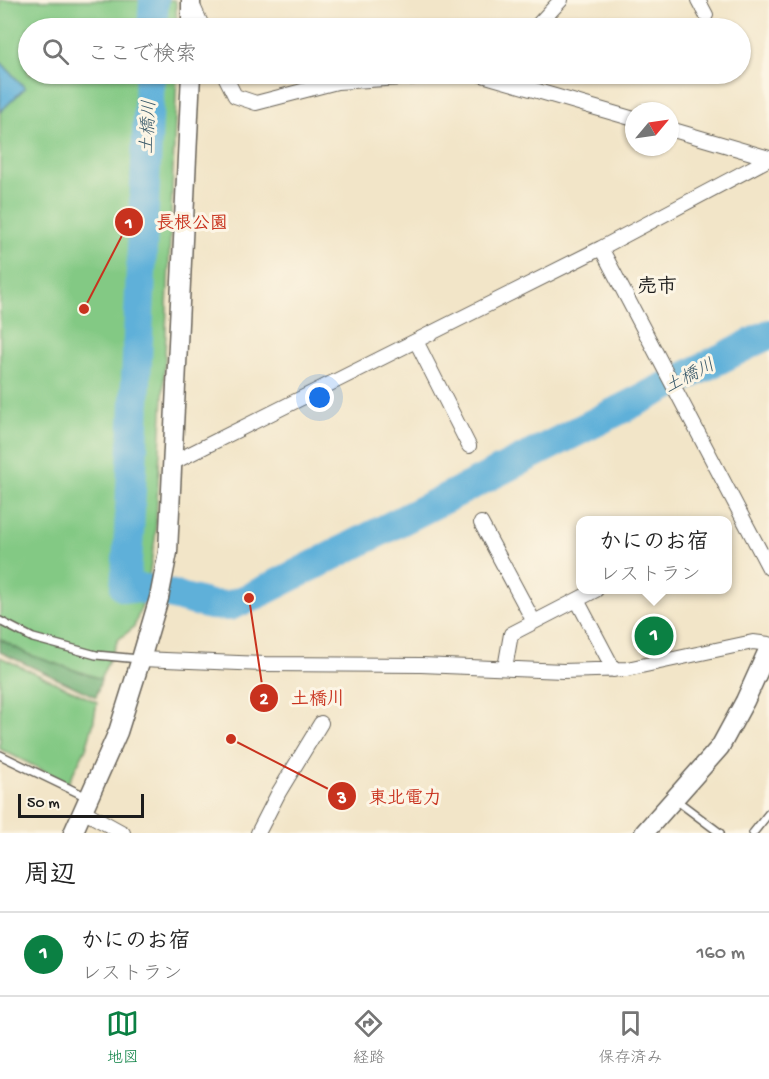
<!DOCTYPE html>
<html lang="ja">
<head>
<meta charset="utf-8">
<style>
  body { margin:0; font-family:"Gochi Hand","Klee One",sans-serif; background:#f2f2f2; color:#222 }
  .compass { position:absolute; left:625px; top:102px; width:54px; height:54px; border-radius:50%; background:#fff; box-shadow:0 2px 4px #0004; rotate:61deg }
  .scale { position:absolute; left:18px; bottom:15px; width:126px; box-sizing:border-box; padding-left:6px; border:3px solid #1c1c1c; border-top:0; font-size:16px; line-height:21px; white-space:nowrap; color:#1c1c1c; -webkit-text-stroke:4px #fcf5e5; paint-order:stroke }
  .you { position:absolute; left:320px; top:398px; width:21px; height:21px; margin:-15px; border:4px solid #fff; border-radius:50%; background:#1a73e8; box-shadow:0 0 0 9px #1a73e833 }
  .badge { display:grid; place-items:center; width:39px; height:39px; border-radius:50%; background:#0b8043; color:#fff; font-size:20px; font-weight:700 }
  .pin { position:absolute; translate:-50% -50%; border:3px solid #fff; box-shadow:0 2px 6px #0006 }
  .popup { position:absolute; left:576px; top:516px; width:156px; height:78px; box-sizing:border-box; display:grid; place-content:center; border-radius:12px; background:#fff; filter:drop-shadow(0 2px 4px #0005); font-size:20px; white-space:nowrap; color:#767676 }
  .popup b { font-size:22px; color:#222 }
  .popup::after { content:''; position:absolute; left:50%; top:100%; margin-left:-12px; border:12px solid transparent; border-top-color:#fff }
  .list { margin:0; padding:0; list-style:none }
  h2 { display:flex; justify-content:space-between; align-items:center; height:78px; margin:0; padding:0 24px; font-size:26px }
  h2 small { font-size:20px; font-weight:400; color:#767676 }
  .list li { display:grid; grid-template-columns:39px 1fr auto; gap:18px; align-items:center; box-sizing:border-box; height:84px; padding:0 24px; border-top:2px solid #e0e0e0 }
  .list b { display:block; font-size:22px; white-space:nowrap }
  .list p { margin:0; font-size:20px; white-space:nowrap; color:#767676 }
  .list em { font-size:20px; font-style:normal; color:#767676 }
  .icon { flex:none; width:33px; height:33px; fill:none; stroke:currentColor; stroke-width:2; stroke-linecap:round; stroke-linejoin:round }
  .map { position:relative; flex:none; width:769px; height:833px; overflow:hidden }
  .search { position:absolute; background:#fff; box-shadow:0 2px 4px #0004; left:18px; right:18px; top:18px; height:66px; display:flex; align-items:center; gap:15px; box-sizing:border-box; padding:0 21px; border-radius:33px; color:#767676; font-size:22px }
  .sheet { height:162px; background:#fff }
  nav { display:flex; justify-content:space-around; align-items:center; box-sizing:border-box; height:84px; border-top:2px solid #e0e0e0; background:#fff; font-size:16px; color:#767676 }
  nav a { display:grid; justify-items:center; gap:3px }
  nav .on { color:#0b8043 }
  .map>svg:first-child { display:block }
  .green { fill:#83c984; stroke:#507250; stroke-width:1.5 }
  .forest { fill:#6aad72; stroke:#436447; stroke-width:1.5 }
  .water { fill:#5fb0d9; stroke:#3e667a; stroke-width:1.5 }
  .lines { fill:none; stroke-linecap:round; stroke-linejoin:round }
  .river { stroke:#5fb0d9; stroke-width:30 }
  .service-casing { stroke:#676258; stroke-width:10 }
  .minor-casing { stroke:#676258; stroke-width:16 }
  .tertiary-casing { stroke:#676258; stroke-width:21 }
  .service { stroke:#fff; stroke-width:7 }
  .minor { stroke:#fff; stroke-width:14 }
  .tertiary { stroke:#fff; stroke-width:18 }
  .labels { text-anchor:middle; stroke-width:6; stroke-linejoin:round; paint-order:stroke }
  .water-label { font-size:18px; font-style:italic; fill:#375768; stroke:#fcf5e5 }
  .quarter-label { font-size:20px; font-weight:bold; fill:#1c1c1c; stroke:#fcf5e5 }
  .leader { fill:none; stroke:#c8321e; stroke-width:2 }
  .callout-dot { fill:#c8321e; stroke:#fcf5e5; stroke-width:2 }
  .mark-label { font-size:18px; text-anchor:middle; font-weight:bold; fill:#fff }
  .callout-label { font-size:18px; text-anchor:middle; font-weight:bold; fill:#c8321e; stroke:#fcf5e5; stroke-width:6; stroke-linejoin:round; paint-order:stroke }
</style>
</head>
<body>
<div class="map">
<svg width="769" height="833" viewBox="0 0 769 833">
  <rect width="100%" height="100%" fill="#fcf5e5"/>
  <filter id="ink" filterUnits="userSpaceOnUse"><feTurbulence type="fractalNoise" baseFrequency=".0167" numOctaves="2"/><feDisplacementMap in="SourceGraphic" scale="12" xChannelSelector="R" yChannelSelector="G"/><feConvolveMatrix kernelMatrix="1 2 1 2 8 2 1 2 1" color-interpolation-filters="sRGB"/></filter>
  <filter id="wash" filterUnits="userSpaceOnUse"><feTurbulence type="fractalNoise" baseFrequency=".008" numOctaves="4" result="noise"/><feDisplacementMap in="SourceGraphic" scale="24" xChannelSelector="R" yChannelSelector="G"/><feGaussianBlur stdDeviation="1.35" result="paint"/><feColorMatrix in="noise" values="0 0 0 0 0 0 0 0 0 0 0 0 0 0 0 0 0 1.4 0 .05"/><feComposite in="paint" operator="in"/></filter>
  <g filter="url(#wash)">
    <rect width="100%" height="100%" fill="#f2e5c8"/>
    <!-- green -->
    <path class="green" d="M0,0H175L176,2L177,28H28V74H177L164,379L155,539L146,594L134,627L118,640L99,682L28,658L0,643Z
      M0,657L97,702L93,725L86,748L68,783L0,749Z"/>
    <!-- forest -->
    <path class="forest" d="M0,639L27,654L101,679L96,697L0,652Z"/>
    <!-- water -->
    <path class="water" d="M0,61L25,88L0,112Z"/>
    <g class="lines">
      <!-- river -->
      <path class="river" d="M152,28L154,0
        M150,74L129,533L125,587L154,590L210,605L229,606L249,598L769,334"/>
    </g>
  </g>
  <g filter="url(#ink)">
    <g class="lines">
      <!-- service casing -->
      <g class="service-casing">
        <path id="service" d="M0,621L33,638L96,655L139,659
          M0,755L89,798
          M676,800L720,833
          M753,833L769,813"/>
      </g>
      <!-- minor casing -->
      <g class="minor-casing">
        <path id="minor" d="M698,0L706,15
          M193,6L203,28
          M535,28L561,0
          M224,74L235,96L256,103L337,82L464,74
          M479,74L634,119
          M670,129L769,158
          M601,248L769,568
          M416,341L469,446
          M172,463L601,248L769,159
          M481,523L534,622
          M577,600L614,670
          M141,659L265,664L421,665L563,671L627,669L753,642L769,644
          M505,668L511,634L596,590
          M83,811L123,833
          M258,833L279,792L321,723"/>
      </g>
      <!-- tertiary casing -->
      <g class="tertiary-casing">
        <path id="tertiary" d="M191,0V28
          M73,833L118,732L141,659L159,598L168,552L191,74
          M644,833L720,747L745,701L769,648"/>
      </g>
      <!-- service -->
      <use href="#service" class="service"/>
      <!-- minor -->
      <use href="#minor" class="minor"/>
      <!-- tertiary -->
      <use href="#tertiary" class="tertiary"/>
    </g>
  </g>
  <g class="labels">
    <!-- water labels -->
    <g class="water-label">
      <text transform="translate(147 127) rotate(-87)" y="6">土橋川</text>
      <text transform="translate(689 375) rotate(-27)" y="6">土橋川</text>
    </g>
    <!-- quarter labels -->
    <g class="quarter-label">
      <text x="657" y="292">売市</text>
    </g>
  </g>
  <!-- callouts -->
  <path class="leader" d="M84 309L129 222M249 598L264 698M231 739L342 796"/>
  <g class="callout-dot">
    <circle cx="84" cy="309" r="6"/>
    <circle cx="249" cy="598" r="6"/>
    <circle cx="231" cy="739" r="6"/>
    <circle cx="129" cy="222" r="15"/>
    <circle cx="264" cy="698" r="15"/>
    <circle cx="342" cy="796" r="15"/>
  </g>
  <g class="mark-label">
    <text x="129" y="228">1</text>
    <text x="264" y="704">2</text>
    <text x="342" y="803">3</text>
  </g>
  <g class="callout-label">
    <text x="192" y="228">長根公園</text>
    <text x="318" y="704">土橋川</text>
    <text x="405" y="803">東北電力</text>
  </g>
</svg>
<svg class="compass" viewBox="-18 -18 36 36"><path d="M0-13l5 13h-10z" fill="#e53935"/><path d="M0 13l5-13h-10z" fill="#767676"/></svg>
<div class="scale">50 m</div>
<div class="you"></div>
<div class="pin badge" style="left:654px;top:636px">1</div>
<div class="popup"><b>かにのお宿</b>レストラン</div>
<div class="search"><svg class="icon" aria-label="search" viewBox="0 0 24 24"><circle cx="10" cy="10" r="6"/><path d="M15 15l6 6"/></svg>ここで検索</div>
</div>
<section class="sheet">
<h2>周辺<small></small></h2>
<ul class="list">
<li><span class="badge">1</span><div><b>かにのお宿</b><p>レストラン</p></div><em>160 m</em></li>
</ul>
</section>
<nav>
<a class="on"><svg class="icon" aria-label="map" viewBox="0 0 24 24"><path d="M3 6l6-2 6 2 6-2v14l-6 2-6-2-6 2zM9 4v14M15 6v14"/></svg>地図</a>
<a><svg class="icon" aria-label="directions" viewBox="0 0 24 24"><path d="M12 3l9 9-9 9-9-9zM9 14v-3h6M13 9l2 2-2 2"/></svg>経路</a>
<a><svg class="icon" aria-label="saved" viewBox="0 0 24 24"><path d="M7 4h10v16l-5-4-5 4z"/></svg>保存済み</a>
</nav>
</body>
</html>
